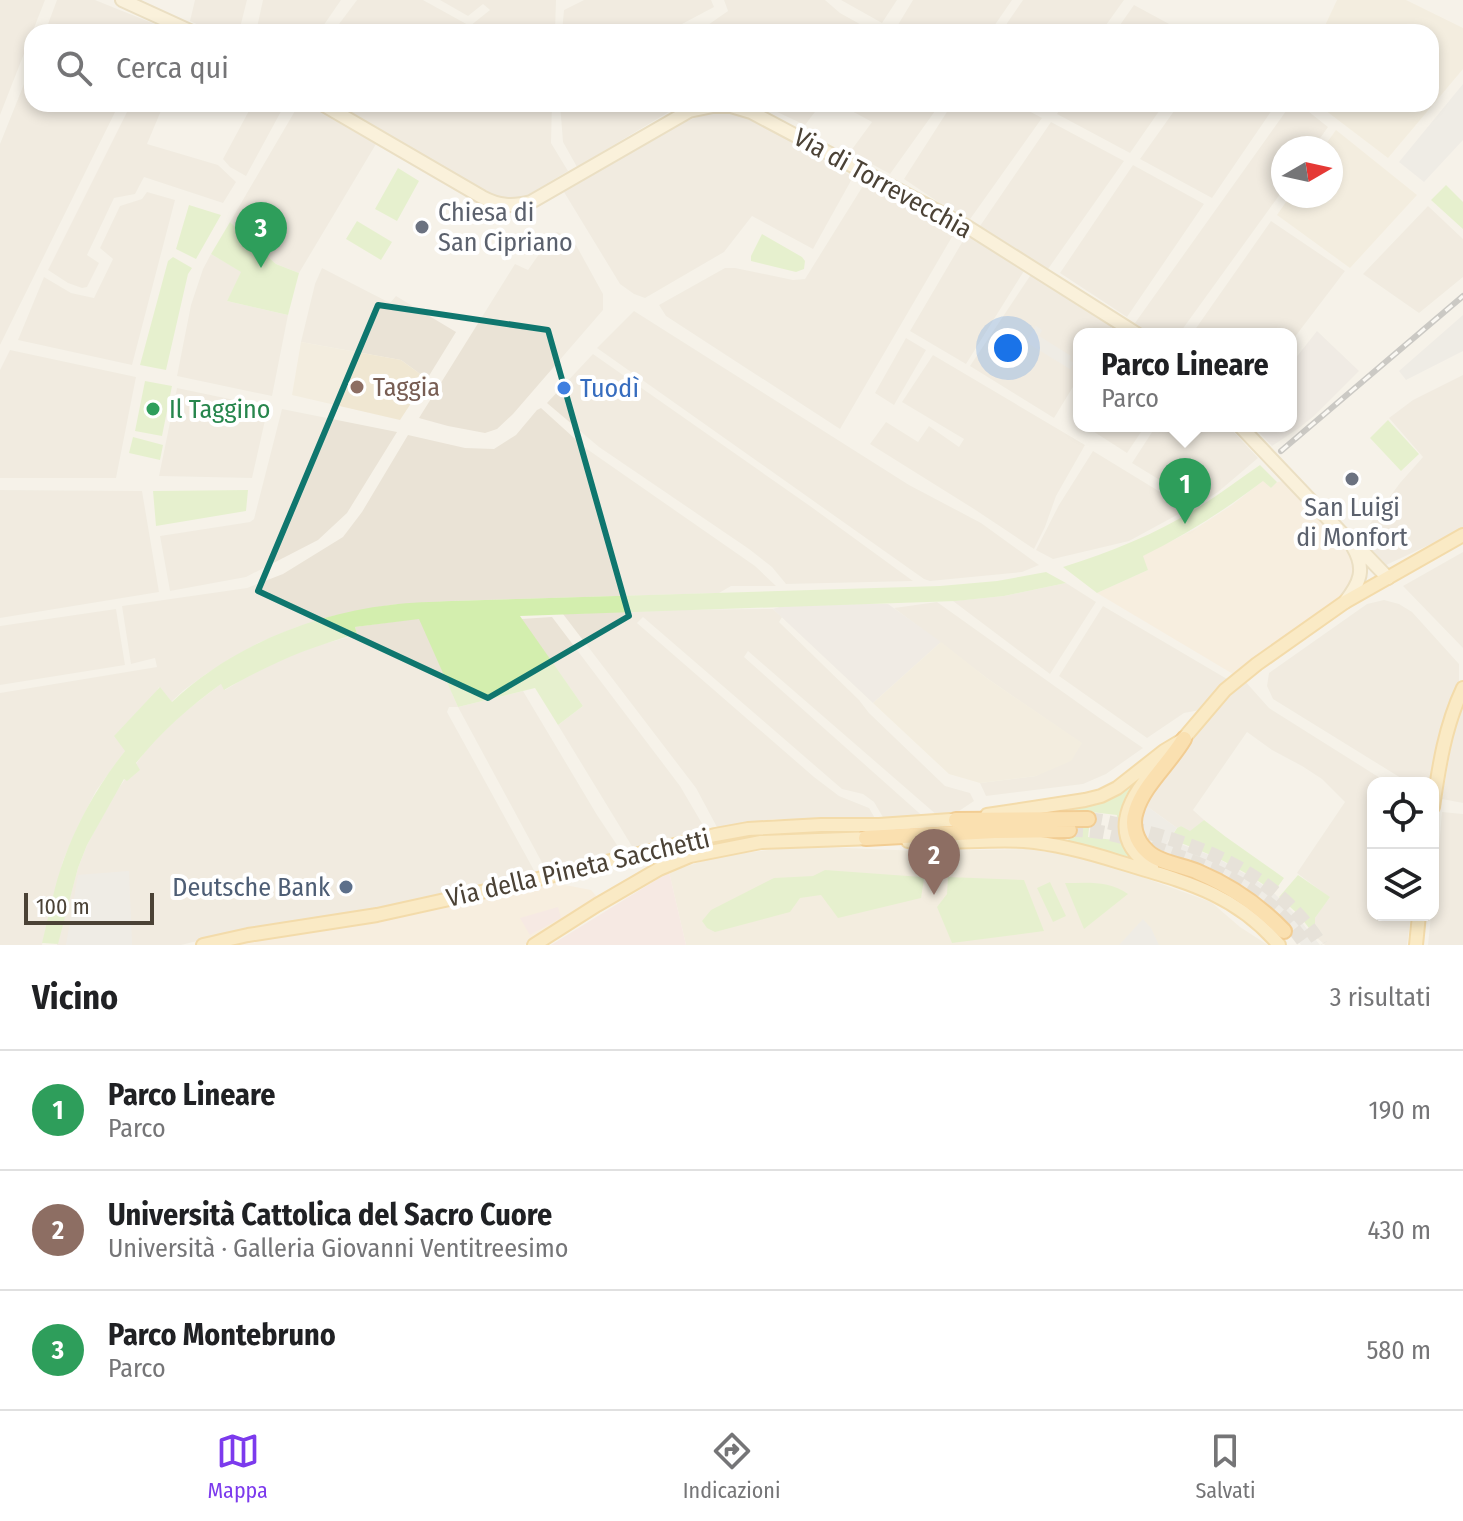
<!DOCTYPE html>
<html lang="it">
<head>
<meta charset="utf-8">
<style>
  body { margin:0; font-family:"Fira Sans Condensed",sans-serif; background:#f6f6f6; color:#202124 }
  .controls { position:absolute; right:24px; bottom:24px; display:grid; overflow:hidden; border-radius:16px; box-shadow:0 4px 12px #0003 }
  .controls button { width:72px; height:72px; display:grid; place-items:center; padding:0; border:0; border-bottom:2px solid #e0e0e0; background:#fff; color:#202124; font:40px sans-serif }
  .compass { position:absolute; left:1271px; top:136px; width:72px; height:72px; border-radius:50%; background:#fff; box-shadow:0 4px 12px #0003; rotate:81deg }
  .scale { position:absolute; left:24px; bottom:20px; width:130px; box-sizing:border-box; padding-left:8px; border:4px solid #4b4236; border-top:0; font-size:22px; line-height:28px; white-space:nowrap; color:#4b4236; -webkit-text-stroke:6px #fff; paint-order:stroke }
  .you { position:absolute; left:1008px; top:348px; width:28px; height:28px; margin:-20px; border:6px solid #fff; border-radius:50%; background:#1a73e8; box-shadow:0 0 0 12px #1a73e833 }
  .badge { display:grid; place-items:center; width:52px; height:52px; border-radius:50%; background:#7c3aed; color:#fff; font-size:26px; font-weight:700 }
  .pin { position:absolute; translate:-50% -66px; filter:drop-shadow(0 2px 4px #0008) }
  .pin::after { content:''; position:absolute; top:42px; width:28px; height:24px; background:inherit; clip-path:polygon(0 0,100% 0,50% 100%) }
  .popup { position:absolute; left:1073px; top:328px; width:224px; height:104px; box-sizing:border-box; display:grid; place-content:center; border-radius:16px; background:#fff; filter:drop-shadow(0 2px 6px #0005); font-size:26px; white-space:nowrap; color:#757577 }
  .popup b { font-size:30px; color:#202124 }
  .popup::after { content:''; position:absolute; left:50%; top:100%; margin-left:-16px; border:16px solid transparent; border-top-color:#fff }
  .list { margin:0; padding:0; list-style:none }
  h2 { display:flex; justify-content:space-between; align-items:center; height:104px; margin:0; padding:0 32px; font-size:34px }
  h2 small { font-size:26px; font-weight:400; color:#757577 }
  .list li { display:grid; grid-template-columns:52px 1fr auto; gap:24px; align-items:center; box-sizing:border-box; height:120px; padding:0 32px; border-top:2px solid #e0e0e0 }
  .list b { display:block; font-size:30px; white-space:nowrap }
  .list p { margin:0; font-size:26px; white-space:nowrap; color:#757577 }
  .list em { font-size:26px; font-style:normal; color:#757577 }
  .icon { flex:none; width:44px; height:44px; fill:none; stroke:currentColor; stroke-width:2; stroke-linecap:round; stroke-linejoin:round }
  .map { position:relative; flex:none; width:1463px; height:945px; overflow:hidden }
  .search { position:absolute; background:#fff; box-shadow:0 4px 12px #0003; left:24px; right:24px; top:24px; height:88px; display:flex; align-items:center; gap:20px; box-sizing:border-box; padding:0 28px; border-radius:24px; color:#757577; font-size:30px }
  .sheet { height:464px; background:#fff }
  nav { display:flex; justify-content:space-around; align-items:center; box-sizing:border-box; height:112px; border-top:2px solid #e0e0e0; background:#fff; font-size:22px; color:#757577 }
  nav a { display:grid; justify-items:center; gap:4px }
  nav .on { color:#7c3aed }
  .map>svg:first-child { display:block }
  .residential { fill:#eae3d6 }
  .commercial { fill:#f9e8d3 }
  .industrial { fill:#e8e3dd }
  .education { fill:#f0e7d2 }
  .medical { fill:#f7dedc }
  .green { fill:#d3eeae; fill-rule:evenodd }
  .parking { fill:#e7e4e1 }
  .lines { fill:none; stroke-linecap:round; stroke-linejoin:round }
  .highway-tunnel { stroke:#d4cfc5; stroke-width:14; stroke-dasharray:14 7; stroke-linecap:butt }
  .secondary-casing { stroke:#ddc896; stroke-width:16 }
  .primary-casing { stroke:#f0bf5d; stroke-width:16 }
  .highway-casing { stroke:#eda02c; stroke-width:18 }
  .secondary { stroke:#fff0ca; stroke-width:12 }
  .primary { stroke:#ffdf99; stroke-width:12 }
  .highway { stroke:#ffc96b; stroke-width:14 }
  .rail-casing { stroke:#989898; stroke-width:6 }
  .rail { stroke:#fff; stroke-width:3; stroke-dasharray:9; stroke-linecap:butt }
  .marked { fill:none; stroke:#0f766e; stroke-width:6; stroke-linejoin:round }
  .worship-dot { fill:#6b7280; stroke:#fff; stroke-width:3 }
  .education-dot { fill:#8d6e63; stroke:#fff; stroke-width:3 }
  .shop-dot { fill:#3f7fe0; stroke:#fff; stroke-width:3 }
  .leisure-dot { fill:#2e9e5b; stroke:#fff; stroke-width:3 }
  .service-dot { fill:#5c6f8a; stroke:#fff; stroke-width:3 }
  .labels { text-anchor:middle; stroke-width:8; stroke-linejoin:round; paint-order:stroke }
  .street-label { font-size:26px; fill:#4b4236; stroke:#fff }
  .worship-label { font-size:26px; fill:#5b616d; stroke:#fff; text-anchor:start }
  .education-label { font-size:26px; fill:#785e54; stroke:#fff; text-anchor:start }
  .shop-label { font-size:26px; fill:#366cbe; stroke:#fff; text-anchor:start }
  .leisure-label { font-size:26px; fill:#27864d; stroke:#fff; text-anchor:start }
  .service-label { font-size:26px; fill:#4e5e75; stroke:#fff; text-anchor:end }
</style>
</head>
<body>
<div class="map">
<svg width="1463" height="945" viewBox="0 0 1463 945">
  <rect width="100%" height="100%" fill="#f6f2e9"/>
  <!-- residential -->
  <path class="residential" d="M0,0H45L0,115Z
    M57,0H95L157,25L153,32H45Z
    M195,0H247L239,32H213L190,21Z
    M263,0H341L319,32H291L286,29L284,32H256Z
    M357,0H423L470,26L490,10L483,4L468,16L440,0H556L555,32H333Z
    M584,0H711L714,7L667,32H562L564,10Z
    M724,0H825L840,13L874,32H708L705,27L728,11Z
    M841,0H897L882,23Z
    M913,0H1012L990,32H904L896,28Z
    M1023,0H1124L1101,32H1001Z
    M1134,5L1184,32H1115Z
    M32,64V104H119L0,345V144Z
    M131,104H159L163,106L147,144L218,165L236,182L223,203L144,177L135,194L114,198L87,255L99,263L87,287L82,288L68,283L48,270Z
    M248,104H285L246,176L230,167L223,159L251,107Z
    M299,104H305L376,144L299,273L276,264L230,222Z
    M363,104H552L551,143L568,171L521,199L501,200L348,114Z
    M560,104H682L577,167L563,142Z
    M760,104H821L805,125Z
    M839,104H940L890,174L850,152L872,122Z
    M952,104H1016L1042,118L968,222L904,179Z
    M1063,104H1164L1130,153L1057,114Z
    M1179,104H1276L1212,198L1140,159Z
    M1291,104H1299L1328,127L1313,148H1283V190L1179,334H1151L1135,323Z
    M709,113H725L741,115L768,128L853,177L813,249L752,216L724,252L645,298L634,294L620,284L564,192L684,122Z
    M1051,122L1124,161L1048,269L980,226Z
    M1133,165L1204,204L1127,317L1060,273Z
    M866,181L956,230L840,429L666,316L659,305L725,268H735L793,280L805,279Z
    M147,192L175,200L132,365L18,340L44,277L71,293L94,298L113,259L100,248L120,206L142,199Z
    M1428,206L1463,239V277L1419,313L1363,274Z
    M1271,221L1345,271L1291,342V334H1192Z
    M557,232L564,235L576,245L603,294V310L513,414L497,429L485,433L448,426L419,418L515,264L528,270L553,234Z
    M967,234L1024,271L966,364L910,331Z
    M211,254L242,272L227,301L288,315L272,396L177,376L191,305L203,269Z
    M322,268L390,303L396,296L456,332L427,379L401,360L301,342L315,284Z
    M1032,273L1114,323L1107,334H1079V377L1054,418L970,366Z
    M634,311L909,485L981,523L1039,565L1022,572L930,581L924,579L597,348Z
    M906,338L926,350L894,405L875,393Z
    M10,350L136,377L116,478H0V370Z
    M593,354L810,506L913,581L786,584L772,567L749,549L599,447L547,403Z
    M933,355L1085,445L1056,496L1045,527L1034,549L974,509L870,444L886,422L918,442L929,426L959,447L964,439L902,402Z
    M1463,375V529L1384,566L1361,536L1400,483L1423,457L1389,418L1413,400Z
    M177,388L268,407L252,478L159,476Z
    M541,408L584,447L755,566L776,586H731L719,593L452,601L390,605L333,616L297,627L258,643L206,674L184,690L171,702L159,687L125,751L96,791L79,824L63,861L42,945H0V693L157,667L155,658L131,664L122,606L247,588L283,574L343,537L362,512L408,435L465,448L494,449L516,435L537,410Z
    M282,409L397,432L347,513L318,540L246,577L170,591L160,536L250,522L254,519Z
    M1085,426H1145L1127,453Z
    M1156,426H1228L1258,458L1218,492L1199,504L1132,463Z
    M1093,451L1188,509L1129,541L1053,559L1036,550L1059,505Z
    M0,490L142,491L159,592L0,618Z
    M1463,552V648L1403,586Z
    M1066,583L1096,602L1050,674L953,601L1004,596Z
    M1384,600L1399,604L1412,612L1459,664V685L1442,728L1432,783H1409L1273,699L1267,686L1269,673L1367,604Z
    M937,602L1098,717L1143,748L1106,774L1083,784L986,796L980,783L1036,776L1081,743L988,679L894,608Z
    M1103,606L1227,679L1200,710L1184,713L1147,738L1059,676Z
    M116,609L125,665L0,685V626Z
    M773,609L782,617L779,622L859,700L869,713L945,786L970,793L974,801L956,813L938,816L748,651L744,657L927,820L884,819L874,802L863,794L842,789L643,617L637,623L814,777L839,796L869,808L876,820L773,819L718,829L696,788L563,614L665,610Z
    M552,617L680,786L707,832L633,848L558,725L583,706L521,619Z
    M420,618L458,707L523,691L597,815L621,851L546,870L458,707H449L447,712L536,874L415,901L230,933L181,945H57L78,868L87,845L113,796L149,746L182,714L222,683L225,690L255,672L307,648L357,635L355,627Z
    M1244,680L1269,708L1388,783H1373V915H1411L1407,945H1325L1314,935L1315,918L1329,897L1297,873L1345,802L1322,779L1302,766L1272,750L1247,732L1193,810L1204,820L1190,832L1181,826L1177,828L1145,805L1162,767L1233,688Z
    M1463,703V803L1442,799L1455,724Z
    M1442,812L1463,814V945H1428L1431,915H1433Z"/>
  <!-- commercial -->
  <path class="commercial" d="M1264,480L1271,488L1277,482L1285,481L1347,547L1355,567L1354,578L1340,602L1233,674L1097,593L1148,570L1142,556L1195,529L1232,505Z
    M544,881L591,890L597,897L524,945H225L416,912L494,895Z"/>
  <!-- industrial -->
  <path class="industrial" d="M1317,331L1359,371L1314,416L1299,428L1272,446L1253,426H1291V364Z
    M789,604H888L941,642L873,703L773,609Z"/>
  <!-- education -->
  <path class="education" d="M1337,0H1406L1463,28V69L1388,158L1317,104H1431V32H1322Z
    M1336,130L1417,195L1350,268L1277,215L1290,196H1331V148H1323Z
    M301,342L401,360L427,379L400,420L292,395Z
    M941,642L988,679L1082,743L1071,761L1036,776L980,783L949,774L873,703Z
    M822,847L920,851L1026,849L1076,856L1112,866L1211,902L1240,927L1268,945H686L669,872L703,861L728,855L784,848Z"/>
  <!-- medical -->
  <path class="medical" d="M669,872L686,945H551Z
    M558,907L561,918L530,935L520,918Z"/>
  <!-- green -->
  <path class="green" d="M398,168L419,181L397,221L375,209Z
    M1446,185L1463,202V229L1431,200Z
    M189,205L221,215L196,259L176,249Z
    M357,221L392,242L381,260L346,239Z
    M230,222L276,264L299,273L288,315L227,301L241,272L211,254Z
    M762,234L802,257L805,261L804,269L796,272L751,261V256Z
    M173,257L192,268L188,274L166,370L140,365L168,261Z
    M145,381L172,386L162,436L135,431Z
    M1388,420L1419,454L1401,471L1370,438Z
    M133,437L163,445L160,460L129,453Z
    M1260,465L1277,482L1271,488L1263,481C1225,510 1186,535 1143,556L1148,570L1097,593L1063,567C1111,552 1156,534 1199,507C1220,494 1239,479 1260,465Z
    M248,490L246,511L156,526L153,491Z
    M1046,572L1066,583L1004,596L956,601L520,616L583,706L558,725L535,688L458,707L419,619L355,627L357,634C306,648 270,664 224,690L221,684C189,707 161,732 136,763L140,770L127,781L124,779L87,845L78,868L58,944L42,943C49,915 54,886 64,859C78,820 99,784 125,751L114,736L160,687L172,702C230,647 311,614 390,605C411,602 432,602 452,601L940,586L997,581Z
    M1136,780C1124,795 1115,817 1121,836C1124,844 1130,852 1133,860L1068,842L1070,828H1088L1089,812L1069,809L1108,799ZM1091,812L1117,815L1114,840L1088,837Z
    M1204,820L1226,837L1284,878L1274,892C1242,868 1207,852 1170,839L1177,828L1181,826L1190,831Z
    M825,870L922,877L924,879L921,898L838,918L821,895L800,898L790,912L715,932L707,928L702,921L711,910L774,878L813,876Z
    M1298,875L1330,897L1315,918V936L1299,915L1279,897Z
    M948,877L1024,880L1044,931L952,943L937,907L947,894Z
    M1050,882L1066,916L1053,922L1037,888Z
    M1065,883C1087,883 1109,880 1128,894L1084,929Z"/>
  <!-- parking -->
  <path class="parking" d="M1463,84V140L1424,182L1399,162Z
    M1463,315V351L1406,380L1399,371Z
    M1036,326L1042,330L1039,336L1071,356L1069,360L1074,363L1070,369L1026,342Z
    M1145,805L1177,828L1165,845L1170,840L1199,851L1217,858L1254,879L1275,894L1296,915L1320,945H1301L1285,924L1160,853L1146,841L1141,829V816Z
    M129,871L132,945H66L78,875Z
    M1143,919L1151,928L1159,945H1119Z"/>
  <g class="lines">
    <!-- highway-tunnel -->
    <path class="highway-tunnel" d="M1088,819C1107,821 1124,826 1142,831C1214,849 1281,880 1321,945
      M1069,830C1102,829 1128,838 1159,849C1220,871 1267,889 1306,945"/>
    <!-- secondary casing -->
    <g class="secondary-casing">
      <path id="secondary" d="M122,0L192,32
        M322,104L482,197C499,206 512,207 531,202L689,111L713,106H731L751,112L966,226L1137,334
        M1240,426L1352,544L1363,552L1388,578
        M1345,602C1360,583 1366,569 1353,547"/>
    </g>
    <!-- primary casing -->
    <g class="primary-casing">
      <path id="primary" d="M1179,744L1225,690L1257,664L1345,602L1463,535
        M1433,807C1439,766 1445,726 1463,688
        M987,815L1085,800L1101,796L1117,788L1164,751L1184,739
        M908,841C947,844 986,839 1024,841C1058,844 1088,852 1119,862C1182,881 1234,892 1279,945
        M1152,867C1108,839 1126,800 1155,769
        M203,945L248,935L377,915L522,883L715,835L748,829L821,825H879L965,819
        M534,945L597,905L659,869L690,856L761,842L874,838
        M1416,945L1419,915"/>
    </g>
    <!-- highway casing -->
    <g class="highway-casing">
      <path id="highway" d="M1184,739C1170,763 1143,786 1136,811C1131,825 1136,841 1147,851C1159,863 1182,865 1198,872C1231,886 1260,906 1284,931
        M956,820L1088,819
        M866,838L994,831L1069,830"/>
    </g>
    <!-- secondary -->
    <use href="#secondary" class="secondary"/>
    <!-- primary -->
    <use href="#primary" class="primary"/>
    <!-- highway -->
    <use href="#highway" class="highway"/>
    <!-- rail casing -->
    <g class="rail-casing">
      <path id="rail" d="M1281,451L1463,296"/>
    </g>
    <!-- rail -->
    <use href="#rail" class="rail"/>
  </g>
  <!-- marked area -->
  <path d="M0 0H1463V945H0ZM378,305L548,330L629,616L488,698L258,591Z" fill="#f6f2e9" fill-opacity=".55" fill-rule="evenodd"/>
  <path class="marked" d="M378,305L548,330L629,616L488,698L258,591Z"/>
  <!-- markers -->
  <g class="worship-dot">
    <circle cx="422" cy="227" r="8"/>
    <circle cx="1352" cy="479" r="8"/>
  </g>
  <circle class="education-dot" cx="357" cy="387" r="8"/>
  <circle class="shop-dot" cx="564" cy="388" r="8"/>
  <circle class="leisure-dot" cx="153" cy="409" r="8"/>
  <circle class="service-dot" cx="346" cy="887" r="8"/>
  <g class="labels">
    <!-- street labels -->
    <g class="street-label">
      <text transform="translate(883 183) rotate(29)" y="9">Via di Torrevecchia</text>
      <text transform="translate(578 868) rotate(-13)" y="9">Via della Pineta Sacchetti</text>
    </g>
    <!-- worship labels -->
    <g class="worship-label">
      <text x="438" y="221">Chiesa di<tspan x="438" dy="30">San Cipriano</tspan></text>
      <text x="1352" y="516" text-anchor="middle">San Luigi<tspan x="1352" dy="30">di Monfort</tspan></text>
    </g>
    <!-- education labels -->
    <g class="education-label">
      <text x="373" y="396">Taggia</text>
    </g>
    <!-- shop labels -->
    <g class="shop-label">
      <text x="580" y="397">Tuodì</text>
    </g>
    <!-- leisure labels -->
    <g class="leisure-label">
      <text x="169" y="418">Il Taggino</text>
    </g>
    <!-- service labels -->
    <g class="service-label">
      <text x="330" y="896">Deutsche Bank</text>
    </g>
  </g>
</svg>
<div class="controls">
<button><svg class="icon" aria-label="locate" viewBox="0 0 24 24"><circle cx="12" cy="12" r="6"/><path d="M12 2v4M12 18v4M2 12h4M18 12h4"/></svg></button>
<button><svg class="icon" aria-label="layers" viewBox="0 0 24 24"><path d="M12 4l9 5-9 5-9-5zM3 14l9 5 9-5"/></svg></button>
</div>
<svg class="compass" viewBox="-18 -18 36 36"><path d="M0-13l5 13h-10z" fill="#e53935"/><path d="M0 13l5-13h-10z" fill="#757577"/></svg>
<div class="scale">100 m</div>
<div class="you"></div>
<div class="pin badge" style="left:1185px;top:524px;background:#2e9e5b">1</div>
<div class="popup"><b>Parco Lineare</b>Parco</div>
<div class="pin badge" style="left:934px;top:895px;background:#8d6e63">2</div>
<div class="pin badge" style="left:261px;top:268px;background:#2e9e5b">3</div>
<div class="search"><svg class="icon" aria-label="search" viewBox="0 0 24 24"><circle cx="10" cy="10" r="6"/><path d="M15 15l6 6"/></svg>Cerca qui</div>
</div>
<section class="sheet">
<h2>Vicino<small>3 risultati</small></h2>
<ul class="list">
<li><span class="badge" style="background:#2e9e5b">1</span><div><b>Parco Lineare</b><p>Parco</p></div><em>190 m</em></li>
<li><span class="badge" style="background:#8d6e63">2</span><div><b>Università Cattolica del Sacro Cuore</b><p>Università · Galleria Giovanni Ventitreesimo</p></div><em>430 m</em></li>
<li><span class="badge" style="background:#2e9e5b">3</span><div><b>Parco Montebruno</b><p>Parco</p></div><em>580 m</em></li>
</ul>
</section>
<nav>
<a class="on"><svg class="icon" aria-label="map" viewBox="0 0 24 24"><path d="M3 6l6-2 6 2 6-2v14l-6 2-6-2-6 2zM9 4v14M15 6v14"/></svg>Mappa</a>
<a><svg class="icon" aria-label="directions" viewBox="0 0 24 24"><path d="M12 3l9 9-9 9-9-9zM9 14v-3h6M13 9l2 2-2 2"/></svg>Indicazioni</a>
<a><svg class="icon" aria-label="saved" viewBox="0 0 24 24"><path d="M7 4h10v16l-5-4-5 4z"/></svg>Salvati</a>
</nav>
</body>
</html>
